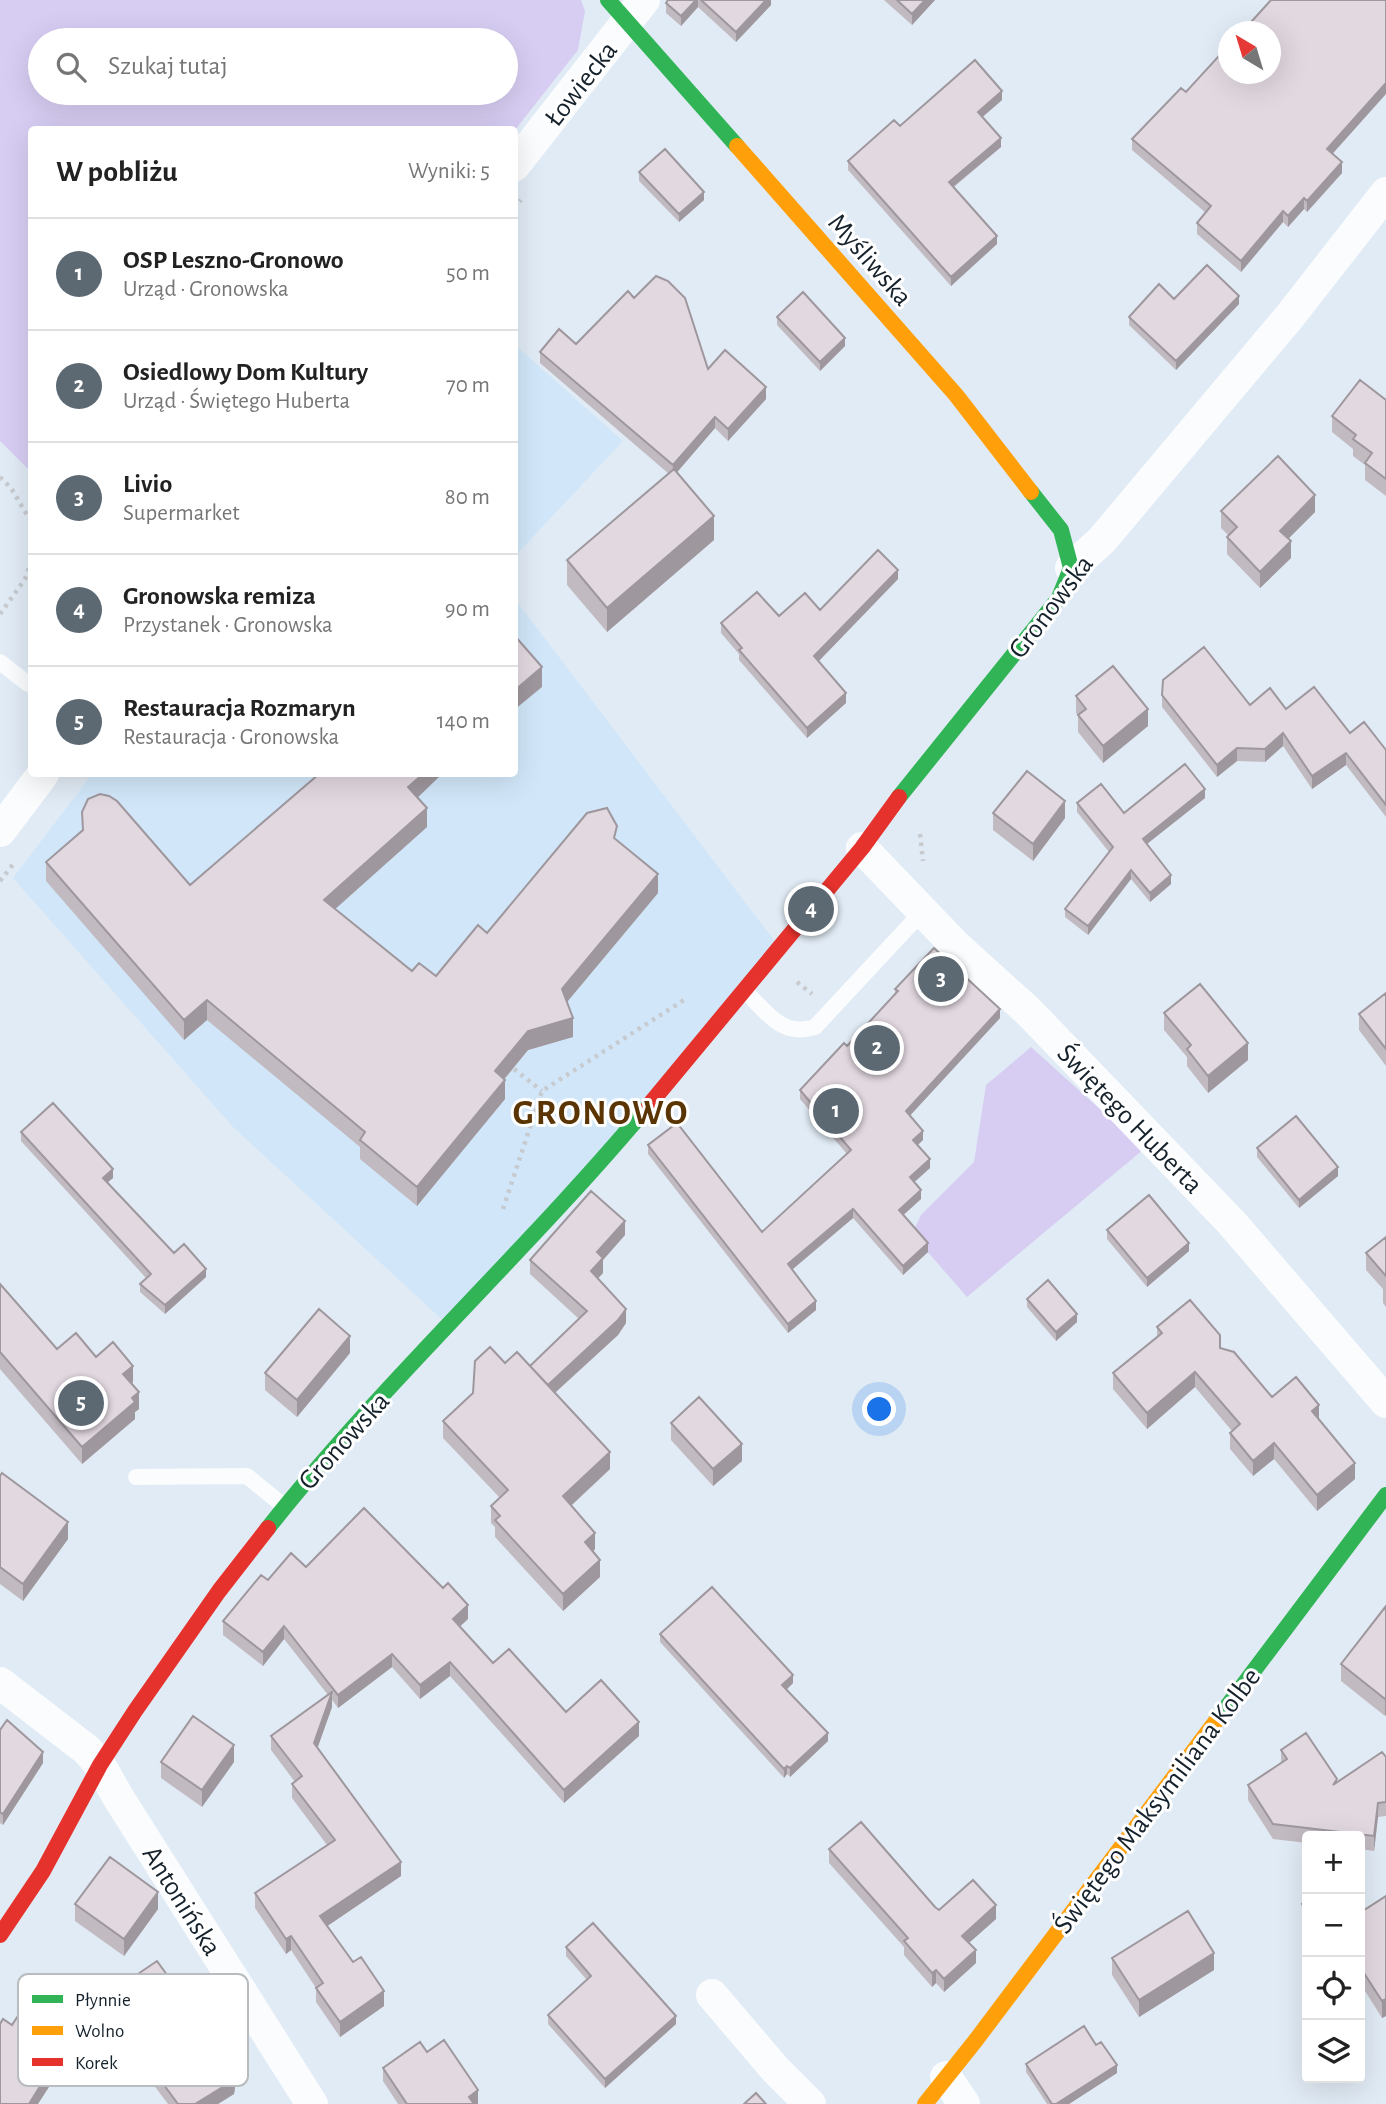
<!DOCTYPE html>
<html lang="pl">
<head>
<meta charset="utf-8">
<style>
  body { margin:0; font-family:"Alegreya Sans",sans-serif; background:#f2f2f2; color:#222 }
  .controls { position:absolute; right:21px; bottom:21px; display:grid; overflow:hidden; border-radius:7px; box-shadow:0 7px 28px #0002 }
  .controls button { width:63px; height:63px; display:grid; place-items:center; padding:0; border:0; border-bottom:2px solid #e0e0e0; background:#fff; color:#222; font:35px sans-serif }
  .compass { position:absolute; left:1218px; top:21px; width:63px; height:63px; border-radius:50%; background:#fff; box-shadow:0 7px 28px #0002; rotate:322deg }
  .you { position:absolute; left:880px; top:1410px; width:24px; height:24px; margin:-18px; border:5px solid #fff; border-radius:50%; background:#1a73e8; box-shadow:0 0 0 10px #1a73e833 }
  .badge { display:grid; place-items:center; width:46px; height:46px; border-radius:50%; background:#5c6872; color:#fff; font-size:23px; font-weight:700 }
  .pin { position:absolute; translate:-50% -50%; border:4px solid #fff; box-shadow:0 2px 7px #0006 }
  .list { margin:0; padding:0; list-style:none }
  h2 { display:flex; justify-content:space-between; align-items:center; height:91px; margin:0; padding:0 28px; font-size:30px }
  h2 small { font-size:23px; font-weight:400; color:#767676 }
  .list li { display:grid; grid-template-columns:46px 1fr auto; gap:21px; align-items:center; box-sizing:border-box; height:112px; padding:0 28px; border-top:2px solid #e0e0e0 }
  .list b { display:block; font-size:26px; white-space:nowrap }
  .list p { margin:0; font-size:23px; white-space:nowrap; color:#767676 }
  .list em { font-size:23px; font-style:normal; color:#767676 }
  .icon { flex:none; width:38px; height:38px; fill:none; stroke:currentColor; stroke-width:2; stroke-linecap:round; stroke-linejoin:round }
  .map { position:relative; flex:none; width:1386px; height:2104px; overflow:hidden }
  .search { position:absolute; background:#fff; box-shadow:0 7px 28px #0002; left:28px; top:28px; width:490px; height:77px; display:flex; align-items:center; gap:18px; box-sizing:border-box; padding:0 24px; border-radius:38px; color:#767676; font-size:26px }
  .panel { position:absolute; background:#fff; box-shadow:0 7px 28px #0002; left:28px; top:126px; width:490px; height:651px; border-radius:7px }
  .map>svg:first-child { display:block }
  .built { fill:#d1e7f9 }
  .green { fill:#d7cdf3; fill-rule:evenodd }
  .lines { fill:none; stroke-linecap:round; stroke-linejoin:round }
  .path { stroke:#c7cacf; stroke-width:4.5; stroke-dasharray:3.5 5; stroke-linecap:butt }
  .lane { stroke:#fafcfe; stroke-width:16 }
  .street { stroke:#fafcfe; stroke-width:32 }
  .fast { stroke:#30b455; stroke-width:16 }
  .slow { stroke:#ff9f0a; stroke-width:16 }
  .jam { stroke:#e5322d; stroke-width:16 }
  .wall { fill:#c2bac1 }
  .shaded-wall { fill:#9e979d }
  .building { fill:#e2d8e0; stroke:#9e979d; stroke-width:2 }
  .labels { text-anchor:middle; stroke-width:6; stroke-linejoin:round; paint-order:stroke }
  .street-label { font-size:28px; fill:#15212b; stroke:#fff }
  .district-label { font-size:35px; font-weight:bold; letter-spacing:2px; fill:#5b3404; stroke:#fff }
  .key { fill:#fff; stroke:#b9bcbf; stroke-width:2 }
  .key-label { font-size:19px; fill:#15212b }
</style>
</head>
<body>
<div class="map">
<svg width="1386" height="2104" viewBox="0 0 1386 2104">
  <rect width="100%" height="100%" fill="#e1ebf5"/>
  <!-- built -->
  <path class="built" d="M515,345L623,441L515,556Z
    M515,599L779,947L448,1325L233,1127L13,878L92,774H514Z"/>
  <!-- green -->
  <path class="green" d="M0,0H581L585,11L578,50L515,130H32L31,472L0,441ZM506,40V93H40V40Z
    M1031,1047L1144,1149L967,1297L912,1234L921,1215L974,1162L986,1085Z"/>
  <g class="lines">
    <!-- path -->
    <path class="path" d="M514,208L521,200
      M0,477L11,488L32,523
      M0,614L25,579L32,558
      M920,834L923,861
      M0,881L14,863
      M797,982L812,994
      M514,1069L542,1091
      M503,1209L542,1091L684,1000"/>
    <!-- lane -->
    <path class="lane" d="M0,662L28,684
      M744,990C766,1011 781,1038 815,1027L923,911
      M136,1477L247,1476L285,1507"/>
    <!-- street -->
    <path class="street" d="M514,166L644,0
      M1071,568L1102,540L1290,316L1386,193
      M0,831L43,774
      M862,848L957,947L1028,1011L1231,1222L1386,1402
      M0,1683L87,1750L100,1765L118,1797L312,2104
      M712,1995L775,2069L810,2104
      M946,2077L964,2104"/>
    <!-- fast -->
    <path class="fast" d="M608,0L737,146
      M899,797L1059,598L1071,568L1061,530L1031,492
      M268,1528C386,1379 527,1251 649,1105
      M1216,1721L1386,1495"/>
    <!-- slow -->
    <path class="slow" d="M737,146L956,395L1031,492
      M925,2104L976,2040L1216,1721"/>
    <!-- jam -->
    <path class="jam" d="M649,1105L862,848L899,797
      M0,1935L43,1871L100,1765L135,1711L219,1591L268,1528"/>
  </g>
  <!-- wall -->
  <path class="wall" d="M668,0H771V5L736,42L698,7L681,26L666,13V3Z
    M884,0H935L912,25Z
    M1186,92L1333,154L1342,173L1307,212L1304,209L1288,227L1283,222L1241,272L1197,234V223L1206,213L1132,150V139Z
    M1002,100L982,117L1001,147L954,187L997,244L951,286L848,170V161L900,126Z
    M639,172L704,200L679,222L639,181Z
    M1174,299L1239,304L1176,370L1129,325V317Z
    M777,317L845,346L820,371L777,325Z
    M576,344L708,369L766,399L728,441L715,428L677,472L714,540L607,632L567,585V560L669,474L540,363V352Z
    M1386,400V496L1365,480V465L1353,456V449L1332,432V416Z
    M1221,511L1315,512L1288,539L1291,558L1260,588L1227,554V537L1229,536L1221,528Z
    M898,579L818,662L846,703L807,738L739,660V654L721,633V623L820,610Z
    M1162,695L1286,709L1350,733L1386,750V817L1346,765L1312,789L1283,746L1265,762L1237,761L1217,777L1162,707Z
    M1076,696L1148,726L1103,763L1078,732V715L1076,713Z
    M417,798L427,827L335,909L412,971L436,976L487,933L617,841L658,893L567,1002L573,1037L528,1050L504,1080L505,1099L417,1206L360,1159V1147L207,1020L184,1040L46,881V862L82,831V812L190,885Z
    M1205,798L1147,844L1171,884L1150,902L1131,879L1088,935L1065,917V909L1109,852L1077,812V803L1124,813Z
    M993,813L1065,818L1033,861L993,830Z
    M895,989L1000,1018L910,1115L923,1140L918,1145L930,1168L914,1182L921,1199L903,1215L928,1252L903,1275L853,1218L792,1270L816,1310L788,1333L648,1154V1145L762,1232L847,1154L800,1099V1090L847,1046L895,994Z
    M1386,993V1066L1359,1030V1014Z
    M1164,1013L1248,1060L1208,1093L1187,1066V1057L1164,1030Z
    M21,1132L113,1178L107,1183L174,1253L206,1277L165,1314L140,1292V1284L146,1278L21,1141Z
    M1257,1148L1338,1176L1299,1208L1257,1157Z
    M1107,1230L1189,1251L1147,1287L1107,1239Z
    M625,1235L603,1260V1273L598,1278L626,1323L618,1335L555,1393L610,1469L571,1506L595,1549L593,1552L600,1577L563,1611L495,1537V1527L491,1523V1506L500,1498L443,1438V1421L505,1363L530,1366L579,1319L530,1274V1260Z
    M1386,1237V1307L1383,1303V1289L1366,1270V1253Z
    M0,1284L57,1349L96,1357L133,1382L131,1384L139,1409L135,1412V1419L82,1464L0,1369Z
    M1027,1299L1077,1322L1056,1341L1027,1307Z
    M1157,1327L1220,1348L1272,1397L1319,1420L1355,1479L1317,1511L1274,1459L1253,1476L1230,1449V1433L1232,1431L1195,1387L1147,1429L1113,1389V1373L1157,1337Z
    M350,1353L297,1417L265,1390V1373Z
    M671,1423L742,1461L713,1486L671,1440Z
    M0,1476L68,1539L23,1601L0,1584Z
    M306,1567L468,1619L459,1627L493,1663L566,1712L639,1736L564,1803L450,1676L420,1699L392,1667L338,1708L332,1700V1707L317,1748L401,1876L327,1926L384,2006L340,2037L316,2002V1988L291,1950L286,1954L255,1908V1893L327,1845L292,1798V1784L295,1782L271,1750V1736L328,1695L284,1639L263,1666L223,1635V1621L268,1580Z
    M1386,1606V1714L1385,1716L1341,1681V1664Z
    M660,1634L793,1683L786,1690L828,1741L790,1777L787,1774L784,1778L660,1642Z
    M0,1730L43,1763L3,1825L0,1823Z
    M1281,1750L1337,1782L1386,1757V1816L1378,1817L1374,1851L1360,1849V1836H1307V1843L1273,1839L1248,1800V1785L1281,1763Z
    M161,1762H234L202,1807L161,1778Z
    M829,1849L939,1910L996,1919L969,1943L976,1963L944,1992L936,1983L932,1987L904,1955V1947L829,1863Z
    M1386,1896V2016L1382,2018L1360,1983V1910L1361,1912Z
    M1307,1900V1928L1302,1920V1904Z
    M75,1904L158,1909L124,1956L75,1921Z
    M566,1947L676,2024L605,2088L548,2024V2015L587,1980L566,1956Z
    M1112,1958L1214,1970L1139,2017L1112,1975Z
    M101,1999L236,2081L234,2094L218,2104H168L150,2080L121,2033L117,2036L101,2013Z
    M427,2052L478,2104H398L383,2081V2068Z
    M1026,2064L1117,2073L1069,2104H1047L1026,2072Z"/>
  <!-- shaded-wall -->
  <path class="shaded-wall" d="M696,0H698V7L681,26V16Z
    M766,0H771V5L736,42V32Z
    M925,0H935L912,25V14Z
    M1386,83V94L1327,160V149Z
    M1002,91V100L978,121V112Z
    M1001,138V147L949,190V182Z
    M1342,162V173L1307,212V201Z
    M704,192V200L679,222V214Z
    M1304,198V209L1288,227V216Z
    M1283,211V222L1241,272V261Z
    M997,236V244L951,286V277Z
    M1239,296V304L1176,370V361Z
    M845,338V346L820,371V362Z
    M766,387V399L728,441V429Z
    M715,417V428L673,477V465Z
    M1315,495V512L1280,547V531Z
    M714,516V540L607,632V608Z
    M1291,541V558L1260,588V572Z
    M898,570V579L814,666V656Z
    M542,667V687L514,710V691Z
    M846,693V703L807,738V728Z
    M1148,709V726L1103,763V746Z
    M1283,733V746L1265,762V749Z
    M1237,748V761L1217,777V765Z
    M1346,753V765L1312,789V776Z
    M423,774H442L408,807V787Z
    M1205,789V798L1143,847V839Z
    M1065,801V818L1033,861V844Z
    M427,808V827L324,919V900Z
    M1131,870V879L1088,935V926Z
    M658,874V893L562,1008V989Z
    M1171,875V884L1150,902V893Z
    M207,1000V1020L184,1040V1020Z
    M1000,1009V1018L906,1120V1111Z
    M573,1018V1037L528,1050L495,1090V1071L528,1031Z
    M1248,1043V1060L1208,1093V1076Z
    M505,1080V1099L417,1206V1187Z
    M923,1131V1140L913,1149V1140Z
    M930,1159V1168L910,1186V1177Z
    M1338,1167V1176L1299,1208V1200Z
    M113,1169V1178L103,1186V1178Z
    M921,1190V1199L899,1219V1210Z
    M853,1209V1218L788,1273V1264Z
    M625,1221V1235L603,1260V1273L591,1286V1271L597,1252Z
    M928,1243V1252L903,1275V1266Z
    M1189,1243V1251L1147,1287V1278Z
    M206,1269V1277L165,1314V1305Z
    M816,1301V1310L788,1333V1324Z
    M626,1309V1323L618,1335L548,1399V1385Z
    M1077,1314V1322L1056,1341V1332Z
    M350,1336V1353L297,1417V1400Z
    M133,1366V1382L123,1391V1374Z
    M1195,1372V1387L1147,1429V1413Z
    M139,1392V1409L135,1412V1419L82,1464V1447Z
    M1319,1405V1421L1312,1411Z
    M1274,1443V1459L1253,1476V1461Z
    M742,1444V1461L713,1486V1469Z
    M610,1452V1469L563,1513V1496Z
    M1355,1463V1479L1317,1511V1495Z
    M68,1522V1539L23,1601V1584Z
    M595,1533V1549L585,1559V1542Z
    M600,1560V1577L563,1611V1594Z
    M468,1605V1619L453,1633V1619Z
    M284,1626V1639L263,1666V1652Z
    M392,1654V1667L338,1708V1695Z
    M450,1662V1676L420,1699V1685Z
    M793,1675V1683L782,1694V1685Z
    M332,1692V1707L314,1758V1743Z
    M1386,1697V1714L1385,1716V1699Z
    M639,1722V1736L564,1803V1790Z
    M828,1733V1741L790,1777V1768Z
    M234,1745V1762L202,1807V1790Z
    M43,1752V1763L3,1825V1814Z
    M787,1766V1774L784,1778V1769Z
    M1378,1803V1817L1374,1851V1836Z
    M401,1862V1876L320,1931V1916Z
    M158,1892V1909L124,1956V1939Z
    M996,1905V1919L962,1949V1936Z
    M291,1936V1950L286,1954V1939Z
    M976,1950V1963L944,1992V1979Z
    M1214,1953V1970L1139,2017V2000Z
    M936,1970V1983L932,1987V1973Z
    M384,1991V2006L340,2037V2022Z
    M1386,1999V2016L1382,2018V2001Z
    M676,2016V2024L605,2088V2079Z
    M121,2019V2033L117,2036V2021Z
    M60,2035V2051L51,2065V2049Z
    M60,2054V2070L38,2104H29Z
    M1117,2065V2073L1069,2104H1056Z
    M236,2067V2081L234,2094L218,2104H195Z
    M478,2090V2104H469V2097Z"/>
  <!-- building -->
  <path class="building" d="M668,0H696L681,16L666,3Z
    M701,0H766L736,32Z
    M897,0H925L912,14Z
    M1271,0H1386V83L1327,149L1342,162L1307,201L1304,198L1288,216L1283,211L1241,261L1197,223L1211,206L1132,139L1181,88L1186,92L1228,46V74H1270V32H1242Z
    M975,60L1002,91L978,112L1001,138L949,182L997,236L951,277L848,161L894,120L900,126Z
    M665,149L704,192L679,214L639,172Z
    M1207,265L1239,296L1176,361L1129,317L1159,284L1174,299Z
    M656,276L668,281L685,298L708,369L725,350L766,387L728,429L715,417L673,465L540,352L559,329L576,344L628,291L634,298Z
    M803,292L845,338L820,362L777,317Z
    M1360,380L1386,400V479L1365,463L1372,453L1353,439L1356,435L1332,416Z
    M1278,456L1315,495L1280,531L1291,541L1260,572L1227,537L1237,527L1221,511Z
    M674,469L714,516L607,608L567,560Z
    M878,550L898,570L814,656L846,693L807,728L739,650L742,648L721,623L757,592L779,616L805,593L820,610Z
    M514,635L542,667L514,691Z
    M1204,647L1250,705L1270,688L1286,709L1314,687L1350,733L1364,722L1386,750V805L1346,753L1312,776L1283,733L1265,749L1237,748L1217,765L1162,695L1163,680Z
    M1113,666L1148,709L1103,746L1078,715L1086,709L1076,696Z
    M1185,764L1205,789L1143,839L1171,875L1150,893L1131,870L1088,926L1065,909L1113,847L1077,803L1101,784L1124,813Z
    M1027,771L1065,801L1033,844L993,813Z
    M319,774H423L408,787L427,808L324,900L412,971L419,963L436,976L478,925L487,933L587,813L607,808L617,826L614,838L658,874L562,989L573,1018L528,1031L495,1071L505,1080L417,1187L360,1140L365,1132L207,1000L184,1020L46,862L83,830L82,812L88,799L100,794L109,796L117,801L190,885Z
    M934,948L1000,1009L906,1111L923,1131L913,1140L930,1159L910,1177L921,1190L899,1210L928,1243L903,1266L853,1209L788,1264L816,1301L788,1324L648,1145L677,1123L762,1232L851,1150L800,1090L844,1043L847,1046L898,991L895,989Z
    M1200,984L1248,1043L1208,1076L1187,1049L1191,1045L1164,1013Z
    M1386,993V1049L1359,1014Z
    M53,1103L113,1169L103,1178L174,1253L184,1244L206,1269L165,1305L140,1284L151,1274L21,1132Z
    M1296,1116L1338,1167L1299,1200L1257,1148Z
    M591,1191L625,1221L597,1252L603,1258L591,1271L626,1309L618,1320L548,1385L530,1366L587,1311L530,1260Z
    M1149,1195L1189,1243L1147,1278L1107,1230Z
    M1386,1237V1276L1366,1253Z
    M1048,1280L1077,1314L1056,1332L1027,1299Z
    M0,1284L57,1349L76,1333L96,1357L113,1342L133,1366L123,1374L139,1392L132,1398L135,1402L82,1447L0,1352Z
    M1190,1300L1220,1335V1348L1234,1352L1272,1397L1296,1377L1319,1405L1312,1411L1355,1463L1317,1495L1274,1443L1253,1461L1230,1433L1240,1424L1195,1372L1147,1413L1113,1373L1162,1333L1157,1327Z
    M319,1309L350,1336L297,1400L265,1373Z
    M490,1347L505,1363L517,1352L610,1452L563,1496L595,1533L585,1542L600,1560L563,1594L495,1520L500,1516L491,1506L508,1490L443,1421L473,1393L475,1361Z
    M699,1397L742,1444L713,1469L671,1423Z
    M2,1473L68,1522L23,1584L0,1567V1476Z
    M364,1508L443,1588L448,1583L468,1605L453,1619L493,1663L509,1649L566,1712L601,1680L639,1722L564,1790L450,1662L420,1685L392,1654L338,1695L284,1626L263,1652L223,1621L261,1575L268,1580L291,1553L306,1567Z
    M712,1587L793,1675L782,1685L828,1733L790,1768L787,1766L784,1769L660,1634Z
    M1386,1606V1697L1385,1699L1341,1664Z
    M332,1692L314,1743L401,1862L320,1916L353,1962L361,1957L384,1991L340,2022L316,1988L323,1983L291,1936L286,1939L255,1893L335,1840L292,1784L302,1776L271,1736Z
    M193,1716L234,1745L202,1790L161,1762Z
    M7,1720L43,1752L3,1814L0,1812V1730Z
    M1306,1733L1337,1779L1333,1785L1382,1752L1386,1757V1802L1378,1803L1374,1836L1273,1824L1248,1785L1287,1759L1281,1750Z
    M861,1822L935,1907L939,1910L973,1880L996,1905L962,1936L976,1950L944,1979L936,1970L932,1973L904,1941L908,1938L829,1849Z
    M110,1857L158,1892L124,1939L75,1904Z
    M1386,1896V1999L1382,2001L1360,1967V1910L1361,1912Z
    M1307,1900V1911L1302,1904Z
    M1188,1911L1214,1953L1139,2000L1112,1958Z
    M593,1923L676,2016L605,2079L548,2015L591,1976L566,1947Z
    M157,1961L201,2022L206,2019L236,2067L234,2080L195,2104H178L150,2066L121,2019L117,2021L101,1999Z
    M21,2011L60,2035L51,2049L60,2054L29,2104H0V2024L3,2019L12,2025Z
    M1084,2026L1096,2045L1101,2042L1117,2065L1056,2104H1052L1026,2064Z
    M444,2040L478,2090L469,2097L474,2104H407L383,2068L420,2042L427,2052Z
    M756,2093L766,2104H744Z"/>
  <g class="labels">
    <!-- street labels -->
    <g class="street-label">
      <text transform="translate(580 83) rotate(-52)" y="10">Łowiecka</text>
      <text transform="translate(871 259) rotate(49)" y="10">Myśliwska</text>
      <text transform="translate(1050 606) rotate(-53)" y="10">Gronowska</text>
      <text transform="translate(1131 1118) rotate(46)" y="10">Świętego Huberta</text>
      <text transform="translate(343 1440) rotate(-48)" y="10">Gronowska</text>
      <text transform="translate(1156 1800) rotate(-53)" y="10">Świętego Maksymiliana Kolbe</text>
      <text transform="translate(183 1900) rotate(58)" y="10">Antonińska</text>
    </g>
    <!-- district labels -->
    <g class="district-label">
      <text x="601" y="1124">GRONOWO</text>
    </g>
  </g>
  <!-- legend -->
  <rect x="18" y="1974" width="230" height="112" rx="10" class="key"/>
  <rect x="32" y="1995" width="31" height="8" fill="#30b455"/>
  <rect x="32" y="2026" width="31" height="9" fill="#ff9f0a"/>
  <rect x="32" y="2058" width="31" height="8" fill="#e5322d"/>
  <g class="key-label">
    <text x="75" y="2006">Płynnie</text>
    <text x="75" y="2037">Wolno</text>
    <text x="75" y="2069">Korek</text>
  </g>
</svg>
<div class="controls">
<button>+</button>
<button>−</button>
<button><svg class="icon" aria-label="locate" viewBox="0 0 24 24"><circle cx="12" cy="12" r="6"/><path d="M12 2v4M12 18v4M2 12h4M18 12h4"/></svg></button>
<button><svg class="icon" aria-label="layers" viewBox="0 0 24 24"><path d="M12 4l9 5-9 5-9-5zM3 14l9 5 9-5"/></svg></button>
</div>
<svg class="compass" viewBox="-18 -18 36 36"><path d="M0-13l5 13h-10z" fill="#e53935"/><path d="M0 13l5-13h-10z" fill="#767676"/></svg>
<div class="you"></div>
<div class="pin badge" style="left:836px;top:1111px">1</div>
<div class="pin badge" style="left:877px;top:1048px">2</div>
<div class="pin badge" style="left:941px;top:979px">3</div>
<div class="pin badge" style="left:811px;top:909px">4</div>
<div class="pin badge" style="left:81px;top:1403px">5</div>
<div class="search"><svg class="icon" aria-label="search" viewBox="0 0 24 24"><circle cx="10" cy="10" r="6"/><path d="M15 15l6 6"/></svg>Szukaj tutaj</div>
<section class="panel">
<h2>W pobliżu<small>Wyniki: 5</small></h2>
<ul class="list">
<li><span class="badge">1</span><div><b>OSP Leszno-Gronowo</b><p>Urząd · Gronowska</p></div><em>50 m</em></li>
<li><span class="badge">2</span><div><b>Osiedlowy Dom Kultury</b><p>Urząd · Świętego Huberta</p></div><em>70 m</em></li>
<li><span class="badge">3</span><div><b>Livio</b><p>Supermarket</p></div><em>80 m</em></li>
<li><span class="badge">4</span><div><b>Gronowska remiza</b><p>Przystanek · Gronowska</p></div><em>90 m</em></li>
<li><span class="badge">5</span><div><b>Restauracja Rozmaryn</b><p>Restauracja · Gronowska</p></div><em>140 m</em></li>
</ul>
</section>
</div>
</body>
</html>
